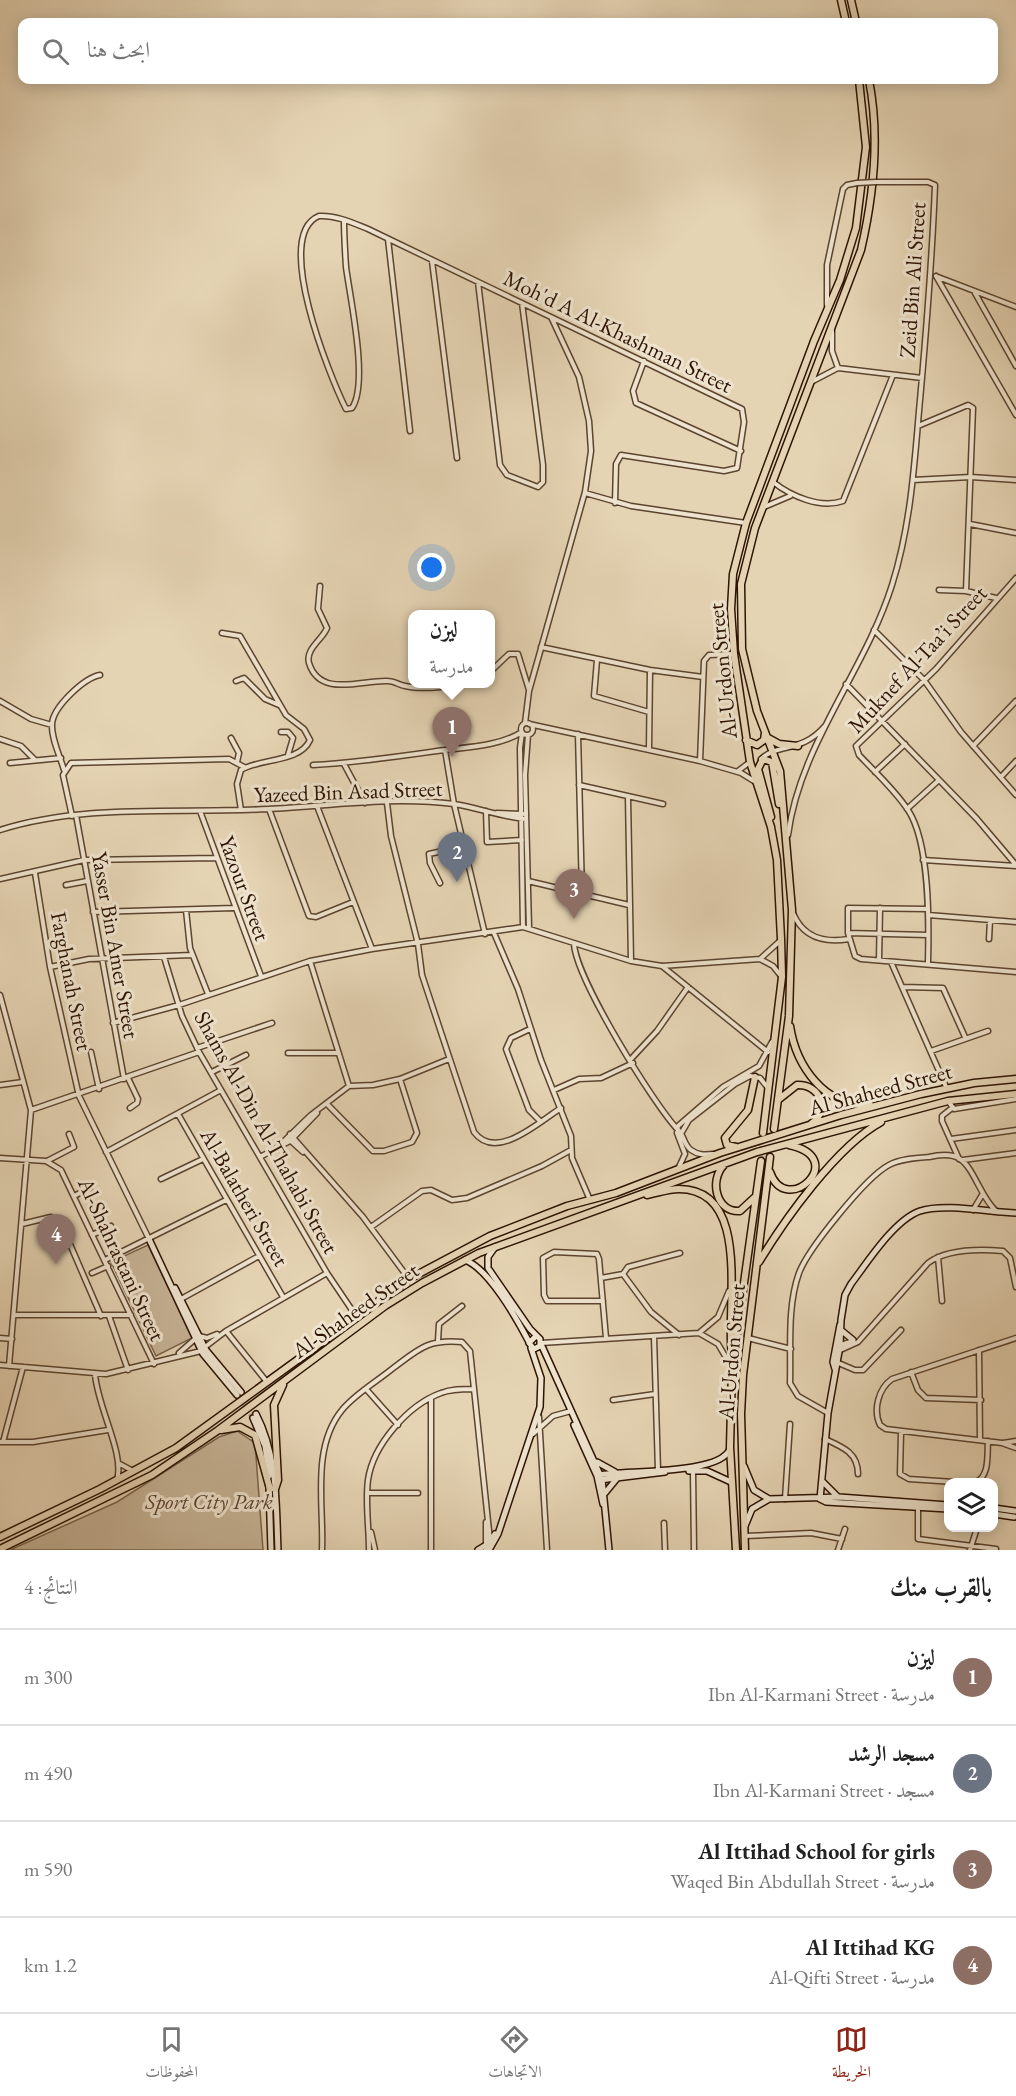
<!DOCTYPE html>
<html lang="ar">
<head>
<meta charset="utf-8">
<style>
  body { margin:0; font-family:"EB Garamond",Amiri,serif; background:#f2f2f2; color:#222; direction:rtl }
  .controls { position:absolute; right:18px; bottom:18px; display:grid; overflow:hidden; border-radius:12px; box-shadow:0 3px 15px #0003 }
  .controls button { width:54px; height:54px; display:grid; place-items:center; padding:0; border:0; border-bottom:2px solid #e0e0e0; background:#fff; color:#222; font:30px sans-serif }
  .you { position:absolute; left:432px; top:568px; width:21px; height:21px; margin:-15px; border:4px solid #fff; border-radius:50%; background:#1a73e8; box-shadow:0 0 0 9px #1a73e833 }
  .badge { display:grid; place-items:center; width:39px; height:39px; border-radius:50%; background:#8f2418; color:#fff; font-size:20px; font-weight:700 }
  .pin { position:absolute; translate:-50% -50px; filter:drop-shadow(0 2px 3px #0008) }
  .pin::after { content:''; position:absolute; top:32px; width:21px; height:18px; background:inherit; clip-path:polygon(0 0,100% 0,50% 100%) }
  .popup { position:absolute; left:408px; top:610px; width:87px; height:78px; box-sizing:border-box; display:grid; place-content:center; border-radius:12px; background:#fff; filter:drop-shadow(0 2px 4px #0005); font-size:20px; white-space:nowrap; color:#767676 }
  .popup b { font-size:22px; color:#222 }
  .popup::after { content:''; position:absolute; left:50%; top:100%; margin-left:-12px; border:12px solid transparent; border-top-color:#fff }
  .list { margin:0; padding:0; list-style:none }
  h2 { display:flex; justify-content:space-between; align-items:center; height:78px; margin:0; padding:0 24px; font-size:26px }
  h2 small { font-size:20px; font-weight:400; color:#767676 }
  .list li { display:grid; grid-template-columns:39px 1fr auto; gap:18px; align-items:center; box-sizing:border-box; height:96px; padding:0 24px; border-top:2px solid #e0e0e0 }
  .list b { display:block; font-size:22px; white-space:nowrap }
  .list p { margin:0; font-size:20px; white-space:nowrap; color:#767676 }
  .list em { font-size:20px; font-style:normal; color:#767676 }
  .icon { flex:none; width:33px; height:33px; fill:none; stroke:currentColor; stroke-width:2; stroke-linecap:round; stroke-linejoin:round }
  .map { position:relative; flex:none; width:1016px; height:1550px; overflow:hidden; direction:ltr }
  .search { position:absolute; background:#fff; box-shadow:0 3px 15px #0003; left:18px; right:18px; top:18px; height:66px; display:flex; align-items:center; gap:15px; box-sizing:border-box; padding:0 21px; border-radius:12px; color:#767676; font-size:22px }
  .sheet { height:462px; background:#fff }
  nav { display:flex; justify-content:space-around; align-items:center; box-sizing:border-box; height:84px; border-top:2px solid #e0e0e0; background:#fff; font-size:16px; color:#767676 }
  nav a { display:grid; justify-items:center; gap:3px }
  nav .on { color:#8f2418 }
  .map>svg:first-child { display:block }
  .green { fill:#c6b396; stroke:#7a644c; stroke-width:1.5 }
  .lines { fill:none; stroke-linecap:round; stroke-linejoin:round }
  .secondary-tunnel { stroke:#c0ae91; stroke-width:5; stroke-dasharray:5 2.5; stroke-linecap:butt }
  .highway-tunnel { stroke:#c0ae91; stroke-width:6; stroke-dasharray:6 3; stroke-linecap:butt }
  .street-casing { stroke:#5c442f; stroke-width:7 }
  .secondary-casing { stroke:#2e1403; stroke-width:8 }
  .highway-casing { stroke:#2e1403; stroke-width:9 }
  .street { stroke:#eee3ce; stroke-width:4 }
  .secondary { stroke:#eee3ce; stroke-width:5 }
  .highway { stroke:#e5d4b4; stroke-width:6 }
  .street-bridge-casing { stroke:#5c442f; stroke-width:7; stroke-linecap:butt }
  .street-bridge { stroke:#eee3ce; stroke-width:4 }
  .labels { text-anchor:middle; stroke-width:6; stroke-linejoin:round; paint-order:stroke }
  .street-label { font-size:22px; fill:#2e1403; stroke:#eee3ce }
  .park-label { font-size:22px; font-style:italic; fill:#5c442f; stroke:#eee3ce }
</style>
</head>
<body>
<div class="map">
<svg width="1016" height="1550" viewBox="0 0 1016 1550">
  <rect width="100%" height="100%" fill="#e5d4b4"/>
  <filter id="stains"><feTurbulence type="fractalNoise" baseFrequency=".00333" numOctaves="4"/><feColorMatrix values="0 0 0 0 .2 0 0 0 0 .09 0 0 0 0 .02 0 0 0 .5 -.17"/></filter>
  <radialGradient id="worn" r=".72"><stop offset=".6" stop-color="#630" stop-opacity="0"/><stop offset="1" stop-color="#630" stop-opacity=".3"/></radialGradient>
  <!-- green -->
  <path class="green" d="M148,1245L192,1338L156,1356L111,1262Z
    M237,1431L255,1443L263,1550H10L117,1502L219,1437Z"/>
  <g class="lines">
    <!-- secondary-tunnel -->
    <path class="secondary-tunnel" d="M241,1392L256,1414
      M237,1395L253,1418"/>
    <!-- highway-tunnel -->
    <path class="highway-tunnel" d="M761,1161L763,1133"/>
    <!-- street casing -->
    <g class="street-casing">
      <path id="street" d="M344,220C344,236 345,251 346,267C350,298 369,383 352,408L346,409C330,377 272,235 319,216C336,215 353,223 368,229L742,409L744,422L737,468L724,471L621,455L616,464L615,503
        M388,239L410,431
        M432,261L457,458
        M936,276L1016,415
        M938,277L1016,307
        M478,282L500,465L507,475L538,487L543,482V465L522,303
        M975,293L1016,366
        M827,305V265L843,189L847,185L857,183
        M832,331V351L838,368
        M644,361L633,391L636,403L741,451
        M813,381L838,368L922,378
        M918,426L968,405L973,408L966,591L996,598
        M913,480L971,477L1016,480
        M773,482C791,496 820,509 843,501L893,375
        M585,493L631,506L746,523
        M764,507L790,496
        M970,524L1016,533
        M320,586L318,609L327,628C323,639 305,649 309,663C320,699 364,679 388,681C394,681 399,685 405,686C422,690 444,687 461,684
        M939,590L966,591
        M874,630L924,680L961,732L1016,795
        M222,633L240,636L286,715L304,729L310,740C300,763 260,758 241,770L237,784L241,810
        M541,647L650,670L703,677
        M597,660L594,696L649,712
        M491,671L509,654H518L529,690
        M236,681L244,678L265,699L279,705
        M846,684L977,819L1016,865
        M0,701L31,719L52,725
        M525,723L529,691L585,492L591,451L589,421L579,377L552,319
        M521 729a6 6 0 1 1 12 0a6 6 0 1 1-12 0Z
        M529,724L700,761L741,773L754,781
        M281,732H288L293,738L288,755
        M522,733L520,748L523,927
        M578,734L582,893
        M528,735L525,775L529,927
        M231,738L239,753L237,762
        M0,739L21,746L35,760
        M973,746L1016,701
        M649,748L650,670
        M445,750L454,804L485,934
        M761,759C778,743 802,753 825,726
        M700,761L704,661L709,655L734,654
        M10,763L61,758
        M344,764L365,803
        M313,765C354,763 395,757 437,751C464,747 498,747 522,732
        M64,770C60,756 51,738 52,724C53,707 84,678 100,675
        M738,771L750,762
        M875,772L905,744
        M1001,777L1016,761
        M579,785L663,804
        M628,797L631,961
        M387,803L391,836L418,944L422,975L474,1132C496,1162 539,1122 561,1108
        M317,806L372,949
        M269,809L309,916L316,917L353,902
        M907,809L939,780
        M200,811L261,976
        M486,811L487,842L522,840
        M497,813L523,814
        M76,815L124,1079
        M72,816L63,775L71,763L229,759L244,767
        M0,830C85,803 179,814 268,809C329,806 393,796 454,804C479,808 501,817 526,819
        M788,835C800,744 865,671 892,585C910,528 914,470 919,411C926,335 932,261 935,185L928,182H876
        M923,860L1016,866
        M35,873L50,967L79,1096L149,1239
        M0,879L84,860L216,858
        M528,881L629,905
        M440,883L430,863L429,854L465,846
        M66,885L87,881
        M928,909L848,908V933L855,956L861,959L1016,972
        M186,910L190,948L208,994
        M93,912L234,908
        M793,913C803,938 824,943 849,939
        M928,915L1016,922
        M494,933L518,989L541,1060L571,1136L572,1158L590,1200
        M848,933L928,935
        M989,939L990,920
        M574,944C576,978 653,1104 679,1131C684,1136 684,1145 691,1150C698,1155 704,1155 713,1154
        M164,957L182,1016L199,1052L327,1273L356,1316
        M760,959L781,940
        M879,960L880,908
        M310,961L349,1086
        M891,962L947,1089
        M928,963C929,923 930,843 908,810C895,790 875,772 859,755L856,746L936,669L1016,578
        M662,966L768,1052
        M50,967L89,959L192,955
        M903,987L943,988L965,1037
        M0,995L31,1110L9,1366
        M113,1023L179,1005L310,961L372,949L523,927L631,961L662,966L760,959L773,966L781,976
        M530,1029L511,1038L506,1049L529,1110L540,1121
        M197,1048L272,1023
        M931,1051L988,1031
        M91,1052L99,1089
        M288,1053H338
        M631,1059L657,1031L688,987
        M212,1072L246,1055
        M128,1078L138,1099L137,1103L130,1108
        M0,1085L23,1082
        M554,1090L579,1079L601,1078L633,1063
        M948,1101L954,1109L1016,1099
        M327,1104L373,1151H384L412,1142L417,1133L400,1079
        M952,1108L942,1116V1121L959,1159
        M31,1110L199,1052
        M178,1114L283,1297
        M682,1132L689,1120L735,1084L750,1076L760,1078L768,1088
        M290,1134L363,1217L409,1279
        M951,1139L1016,1130
        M291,1141L303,1152
        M281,1144L311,1115L349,1086L373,1085L400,1079L449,1059
        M106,1152L221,1090
        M260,1157L290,1141L317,1113
        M0,1158L46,1161L61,1170L154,1364
        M963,1160L1016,1153
        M47,1161L74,1147L69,1134
        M678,1169L685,1154L677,1133L678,1126L723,1087L759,1066L772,1042
        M161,1179L203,1159
        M74,1196L90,1188
        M973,1210L982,1195
        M22,1224L51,1217L60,1221L101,1316
        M371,1227L422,1191L431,1190L452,1200L467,1198L542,1166L571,1150
        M92,1235L111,1226
        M938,1257L942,1301
        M105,1260L226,1200
        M92,1273L108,1266
        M623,1274L651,1312L679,1335
        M601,1278L623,1274L628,1267L680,1253
        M181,1299L259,1256
        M603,1301H547L544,1295L543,1258L554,1252L597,1254L599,1259L606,1338
        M15,1315H131
        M109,1316L128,1370
        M226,1331L267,1382
        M699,1333L718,1317L729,1291
        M199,1336L207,1338L217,1334
        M654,1337L658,1471
        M0,1338L12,1339
        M748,1338L791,1349
        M1016,1338L892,1379C878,1389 873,1410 880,1425L886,1429L1002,1443L1016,1448
        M438,1341L439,1324L462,1306
        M541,1343L699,1333L718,1344L731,1366
        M838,1346L853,1341
        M205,1347L226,1331L327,1273
        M979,1350L980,1440
        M838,1351L858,1342L928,1263C947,1249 980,1249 1003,1251L1010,1258L1016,1287
        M179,1353L195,1339
        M836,1362L855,1370H863L901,1330
        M0,1365L106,1374L201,1351
        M911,1372L918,1390L926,1398L981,1400
        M95,1374C97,1406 125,1454 117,1480
        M366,1389L398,1425
        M431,1399V1550
        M613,1400L655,1394
        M828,1413L798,1396L790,1383C791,1348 787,1306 799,1273C808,1249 866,1177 889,1165C900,1159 916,1158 929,1157C938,1155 951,1153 960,1159C974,1168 981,1198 996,1211
        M539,1417L547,1550
        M901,1432L900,1474L909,1479L954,1482
        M533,1434L553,1416L571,1411
        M825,1439C843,1447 858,1453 858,1474
        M0,1442H33L108,1430
        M3,1442L23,1367
        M1003,1443L1016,1441
        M120,1464L133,1471
        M693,1471L694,1550
        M976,1482C990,1476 987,1454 988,1441
        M368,1493H418
        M785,1499L790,1424
        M918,1507V1539L996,1549
        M664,1523L665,1550
        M371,1532L375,1550
        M745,1536L811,1533L842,1539
        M322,1550C324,1505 311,1448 342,1410C355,1394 376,1382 392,1369C419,1349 427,1339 462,1342L470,1351L490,1540
        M369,1550C369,1527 365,1502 368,1480C373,1445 408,1405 441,1393C451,1389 462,1389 473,1389
        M486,1550V1522
        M838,1550L845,1529
        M970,1550L977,1528"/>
    </g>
    <!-- secondary casing -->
    <g class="secondary-casing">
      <path id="secondary" d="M149,1239L203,1354L237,1395
        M495,1247L488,1257V1268L530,1329L540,1339V1346L534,1349L529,1343L535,1337
        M465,1260C489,1269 517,1319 529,1342
        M175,1288L206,1350L241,1392
        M842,1331L853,1340
        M541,1344L602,1479L609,1550
        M835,1369L833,1362L840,1325
        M256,1414C278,1456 276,1505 278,1550
        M253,1418L265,1446L269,1476
        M574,1425L597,1476L603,1504
        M597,1462L615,1472
        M744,1466L754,1490L769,1499
        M689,1471H707L731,1482
        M599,1475C626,1470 720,1475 730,1449
        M600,1480L665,1472
        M822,1481L837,1496
        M269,1486L271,1550
        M605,1493L619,1476
        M820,1499L828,1413L840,1346L841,1320L845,1295L851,1284C867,1263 894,1220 920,1211C944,1203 989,1212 1016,1213
        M820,1499L826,1502L948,1509
        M994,1508L1015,1511
        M994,1514L1014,1517
        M745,1526L752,1509L769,1499L839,1497L948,1505
        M478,1550L488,1544L495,1534
        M489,1550L498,1534L540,1407L541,1378L531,1348"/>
    </g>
    <!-- highway casing -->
    <g class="highway-casing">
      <path id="highway" d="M841,0L846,22
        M851,0L856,22
        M768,738L779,744L798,746
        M746,740L757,745L764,740L765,733
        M771,817L758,769L763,759L772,762L779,804
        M790,1026C796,1066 825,1108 870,1105
        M778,1100L797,1085C820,1084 831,1110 811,1124
        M774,1129L789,1016L792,910L780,771L757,711L742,649L741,584L755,528L861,250C874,194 880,136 869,80
        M763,1133L782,977L781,939L777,860L771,827L750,762L734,654L731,609L733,574L746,523L814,341L840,280L856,228L866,147L859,80
        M736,1147L727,1145L725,1138L748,1110L755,1077
        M724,1165C709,1180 716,1213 740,1211L754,1198
        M770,1172C786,1219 851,1158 789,1145
        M647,1195C658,1193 668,1189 679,1189C753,1189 725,1309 732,1355
        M759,1262C785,1219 837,1146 881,1122
        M221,1430L240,1427L255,1435L270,1489
        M275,1489L278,1480L274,1405L283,1385
        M0,1537L100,1489L176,1448L409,1279L490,1236L567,1206L616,1193L720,1153L841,1115L921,1094L974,1083L1016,1079
        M0,1549L152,1475L217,1431L385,1306L422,1283L479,1253L757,1152L948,1101L1016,1094
        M736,1550L730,1447L732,1369L761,1161
        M745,1550L741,1414L743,1375L770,1157"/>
    </g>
    <!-- street -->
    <use href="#street" class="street"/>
    <!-- secondary -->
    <use href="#secondary" class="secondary"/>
    <!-- highway -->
    <use href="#highway" class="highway"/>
    <!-- street-bridge casing -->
    <g class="street-bridge-casing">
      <path id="street-bridge" d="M857,183L876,182"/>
    </g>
    <!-- street-bridge -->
    <use href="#street-bridge" class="street-bridge"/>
  </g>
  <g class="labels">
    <!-- street labels -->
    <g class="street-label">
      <text transform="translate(912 280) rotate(-86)" y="8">Zeid Bin Ali Street</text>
      <text transform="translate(618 331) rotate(26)" y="8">Moh'd A Al-Khashman Street</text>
      <text transform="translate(917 659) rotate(-47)" y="8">Muknef Al-Taa’i Street</text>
      <text transform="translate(722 671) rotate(-96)" y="8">Al-Urdon Street</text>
      <text transform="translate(348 791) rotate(-2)" y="8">Yazeed Bin Asad Street</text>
      <text transform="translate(245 888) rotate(70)" y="8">Yazour Street</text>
      <text transform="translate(116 945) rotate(80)" y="8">Yasser Bin Amer Street</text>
      <text transform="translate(72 981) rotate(79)" y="8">Farghanah Street</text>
      <text transform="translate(880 1089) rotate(-15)" y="8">Al Shaheed Street</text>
      <text transform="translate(267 1132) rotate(61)" y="8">Shams Al-Din Al-Thahabi Street</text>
      <text transform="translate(245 1197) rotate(60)" y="8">Al-Balatheri Street</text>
      <text transform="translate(122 1259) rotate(65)" y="8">Al-Shahrastani Street</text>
      <text transform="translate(355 1310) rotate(-35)" y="8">Al-Shaheed Street</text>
      <text transform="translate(731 1352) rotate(-85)" y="8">Al-Urdon Street</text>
    </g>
    <!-- park labels -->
    <g class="park-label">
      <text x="209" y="1509">Sport City Park</text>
    </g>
  </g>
  <rect width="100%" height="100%" filter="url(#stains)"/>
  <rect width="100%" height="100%" fill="url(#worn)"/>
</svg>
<div class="controls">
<button><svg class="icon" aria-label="layers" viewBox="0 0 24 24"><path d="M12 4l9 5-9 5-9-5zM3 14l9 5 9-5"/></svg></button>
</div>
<div class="you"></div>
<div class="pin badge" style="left:452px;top:757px;background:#8d6e63">1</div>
<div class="popup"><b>ليزن</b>مدرسة</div>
<div class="pin badge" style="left:457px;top:882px;background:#6b7280">2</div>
<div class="pin badge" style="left:574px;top:919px;background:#8d6e63">3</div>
<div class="pin badge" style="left:56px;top:1264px;background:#8d6e63">4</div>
<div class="search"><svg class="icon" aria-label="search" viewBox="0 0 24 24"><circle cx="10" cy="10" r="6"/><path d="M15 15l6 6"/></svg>ابحث هنا</div>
</div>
<section class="sheet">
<h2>بالقرب منك<small>النتائج: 4</small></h2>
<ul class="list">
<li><span class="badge" style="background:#8d6e63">1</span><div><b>ليزن</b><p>مدرسة · Ibn Al-Karmani Street</p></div><em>300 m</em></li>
<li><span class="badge" style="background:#6b7280">2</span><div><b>مسجد الرشد</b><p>مسجد · Ibn Al-Karmani Street</p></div><em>490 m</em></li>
<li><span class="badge" style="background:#8d6e63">3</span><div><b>Al Ittihad School for girls</b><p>مدرسة · Waqed Bin Abdullah Street</p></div><em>590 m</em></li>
<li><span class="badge" style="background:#8d6e63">4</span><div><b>Al Ittihad KG</b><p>مدرسة · Al-Qifti Street</p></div><em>1.2 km</em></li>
</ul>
</section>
<nav>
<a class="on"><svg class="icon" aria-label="map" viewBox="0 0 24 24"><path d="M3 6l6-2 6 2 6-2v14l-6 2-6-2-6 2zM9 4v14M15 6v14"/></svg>الخريطة</a>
<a><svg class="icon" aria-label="directions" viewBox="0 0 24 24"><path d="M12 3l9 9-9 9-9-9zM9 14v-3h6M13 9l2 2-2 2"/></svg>الاتجاهات</a>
<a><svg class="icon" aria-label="saved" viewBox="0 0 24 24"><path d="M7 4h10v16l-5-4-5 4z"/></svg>المحفوظات</a>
</nav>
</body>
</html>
